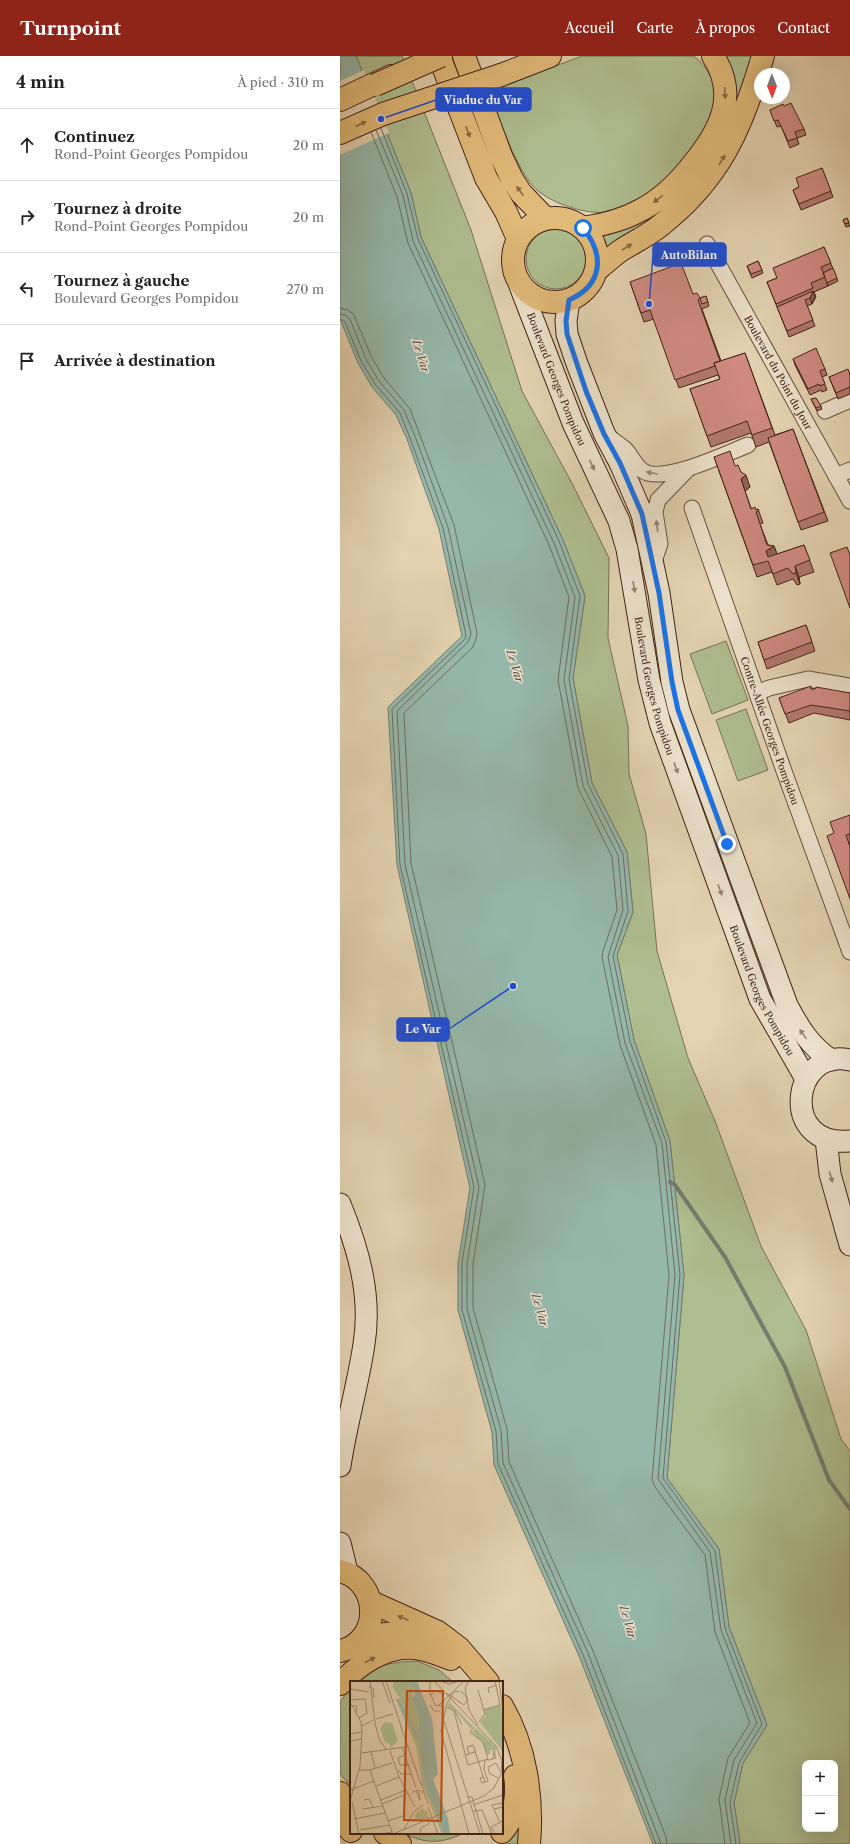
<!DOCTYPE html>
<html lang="fr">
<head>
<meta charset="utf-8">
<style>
  body { margin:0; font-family:"Libre Caslon Text",serif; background:#f6f6f6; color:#202124 }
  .controls { position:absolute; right:12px; bottom:12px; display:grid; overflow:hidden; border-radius:8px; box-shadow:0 4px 16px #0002 }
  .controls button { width:36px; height:36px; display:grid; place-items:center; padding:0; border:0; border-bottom:1px solid #e0e0e0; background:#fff; color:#202124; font:20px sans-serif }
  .compass { position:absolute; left:414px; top:12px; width:36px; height:36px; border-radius:50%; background:#fff; box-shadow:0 4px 16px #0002; rotate:179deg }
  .stop { position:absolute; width:12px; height:12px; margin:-9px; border:3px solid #1a73e8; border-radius:50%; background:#fff }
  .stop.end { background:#1a73e8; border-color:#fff; box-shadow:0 1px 4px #0008 }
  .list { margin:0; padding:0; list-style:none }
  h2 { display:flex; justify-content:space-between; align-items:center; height:52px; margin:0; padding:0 16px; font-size:17px }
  h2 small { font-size:13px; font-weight:400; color:#757577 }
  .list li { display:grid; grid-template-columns:26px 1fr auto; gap:12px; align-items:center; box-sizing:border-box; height:72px; padding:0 16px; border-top:1px solid #e0e0e0 }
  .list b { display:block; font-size:15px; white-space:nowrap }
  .list p { margin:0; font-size:13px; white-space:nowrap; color:#757577 }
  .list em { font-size:13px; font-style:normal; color:#757577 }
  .icon { flex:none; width:22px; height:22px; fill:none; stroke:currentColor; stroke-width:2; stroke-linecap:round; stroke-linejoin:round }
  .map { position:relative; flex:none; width:510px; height:1788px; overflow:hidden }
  header { display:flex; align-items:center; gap:24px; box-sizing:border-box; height:56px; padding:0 20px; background:#8f2418; color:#fff }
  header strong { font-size:19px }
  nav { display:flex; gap:22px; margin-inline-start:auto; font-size:14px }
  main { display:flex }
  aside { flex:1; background:#fff }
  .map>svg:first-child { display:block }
  .green { fill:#afbe90; stroke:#787154; fill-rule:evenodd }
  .water { fill:#95b8ab; stroke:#747d70 }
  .pier { fill:#e4d3b2 }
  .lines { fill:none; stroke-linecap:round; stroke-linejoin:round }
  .shore { stroke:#6c6e61; stroke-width:1 }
  .stream { stroke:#747d70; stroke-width:4 }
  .minor-casing { stroke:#6a503e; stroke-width:17 }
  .secondary-casing { stroke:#422417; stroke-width:23 }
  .primary-casing { stroke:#422417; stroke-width:24 }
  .motorway-casing { stroke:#422417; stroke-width:24 }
  .minor { stroke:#ede2cd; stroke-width:15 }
  .secondary { stroke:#ede2cd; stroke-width:21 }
  .primary { stroke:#e2ba79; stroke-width:22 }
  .motorway { stroke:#e2ba79; stroke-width:22 }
  .motorway-bridge-casing { stroke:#422417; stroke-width:24; stroke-linecap:butt }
  .motorway-bridge { stroke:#e2ba79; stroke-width:22 }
  .wall { fill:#b3776f; stroke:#422417 }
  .shaded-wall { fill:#92615a; stroke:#422417 }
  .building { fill:#d08a81; stroke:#422417 }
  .oneway { fill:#8a6843 }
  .oneway2 { fill:#988372 }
  .route { stroke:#1a73e8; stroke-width:5 }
  .labels { text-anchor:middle; stroke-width:3; stroke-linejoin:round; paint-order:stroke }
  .street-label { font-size:10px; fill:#422417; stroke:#ede2cd }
  .water-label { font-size:11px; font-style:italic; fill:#57493c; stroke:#ede2cd }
  .inset-river { fill:none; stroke:#95b8ab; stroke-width:2 }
  .inset-road { fill:none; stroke:#a38d74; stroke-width:1 }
  .view { fill:#c74e0e; fill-opacity:0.15; stroke:#c74e0e; stroke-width:2 }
  .inset-edge { fill:none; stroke:#422417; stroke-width:2 }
  .leader { fill:none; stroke:#1d4ed8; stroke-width:1.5 }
  .callout-dot { fill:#1d4ed8; stroke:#ede2cd; stroke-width:1.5 }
  .callout { fill:#1d4ed8; stroke:#1d4ed8; stroke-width:1.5 }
  .callout-label { font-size:11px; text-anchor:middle; font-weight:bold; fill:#fff }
</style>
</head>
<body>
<header>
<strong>Turnpoint</strong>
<nav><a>Accueil</a><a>Carte</a><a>À propos</a><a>Contact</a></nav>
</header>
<main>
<aside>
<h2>4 min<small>À pied · 310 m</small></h2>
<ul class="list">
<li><svg class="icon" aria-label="ahead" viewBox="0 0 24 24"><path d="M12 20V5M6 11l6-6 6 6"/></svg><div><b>Continuez</b><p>Rond-Point Georges Pompidou</p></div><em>20 m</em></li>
<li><svg class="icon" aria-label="right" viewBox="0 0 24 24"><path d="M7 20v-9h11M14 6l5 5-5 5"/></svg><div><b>Tournez à droite</b><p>Rond-Point Georges Pompidou</p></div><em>20 m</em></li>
<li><svg class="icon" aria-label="left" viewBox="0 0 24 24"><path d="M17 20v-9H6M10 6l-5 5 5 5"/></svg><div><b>Tournez à gauche</b><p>Boulevard Georges Pompidou</p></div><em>270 m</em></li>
<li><svg class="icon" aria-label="arrive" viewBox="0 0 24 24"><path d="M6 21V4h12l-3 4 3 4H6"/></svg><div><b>Arrivée à destination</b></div></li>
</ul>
</aside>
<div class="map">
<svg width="510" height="1788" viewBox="0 0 510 1788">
  <rect width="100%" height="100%" fill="#e4d3b2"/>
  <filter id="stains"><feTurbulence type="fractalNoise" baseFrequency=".005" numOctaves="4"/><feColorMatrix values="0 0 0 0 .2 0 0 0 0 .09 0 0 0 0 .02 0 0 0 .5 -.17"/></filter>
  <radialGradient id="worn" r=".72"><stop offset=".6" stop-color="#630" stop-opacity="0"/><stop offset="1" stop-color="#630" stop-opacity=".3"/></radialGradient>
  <!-- green -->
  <path class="green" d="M16,0H62L131,174L182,335L234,431L269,502L268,582L288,670L289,718L306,778L317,895L348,1002L375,1065L421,1190L466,1274L501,1383L510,1395V1788H400L394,1747L403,1707L427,1669L389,1571L379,1493L327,1422L344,1219L330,1085L294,984L277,899L293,856L287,796L252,727L233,622L245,540L223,484L81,181L71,137ZM465,1707H495V1773H465Z
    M242,0H354C416,49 323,140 272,155C251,161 214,148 198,135C176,116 160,63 149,35Z
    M383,0H416L401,52L391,76L381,95L355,131L342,147L320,164L267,197L261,177C315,168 343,139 374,96C384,81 396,62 396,43C396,27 391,14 383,0Z
    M186 203a30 30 0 1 1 60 0a30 30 0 1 1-60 0Z
    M386,585L408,644L372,658L350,598Z
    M406,653L428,714L398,725L376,664Z
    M77,1605L99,1614L113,1626H16C31,1608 56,1606 77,1605Z
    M11,1632V1730L0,1718V1646Z
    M182,1740L183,1788H161L169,1781Z
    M64,1777H123C103,1788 84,1788 64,1777Z"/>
  <!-- water -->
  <path class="water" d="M0,0H16L71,137L81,181L223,484L245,540L233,622L252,727L287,796L293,856L277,899L294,984L330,1085L344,1219L327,1422L379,1493L389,1571L427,1669L403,1707L394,1747L400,1788H313L239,1600L154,1409L152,1376L118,1254V1207L130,1132L57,809L48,651L122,580L99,473L67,383L56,359L32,331L18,307L0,263Z"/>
  <!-- pier -->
  <path class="pier" d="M24,14L49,77L0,99V25Z"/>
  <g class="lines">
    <!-- shore -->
    <path class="shore" d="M41,72L67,138L78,183L219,485L240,540L229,623L248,728L283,798L288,855L273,900L290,985L326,1086L340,1219L323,1422L375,1495L385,1572L422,1668L399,1707L390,1747L396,1788
      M36,74L63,139L73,185L214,487L235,541L224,624L243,730L278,799L283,854L268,901L285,987L322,1087L335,1219L318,1423L370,1496L381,1574L417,1667L394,1704L385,1744L391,1788
      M31,76L57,141L68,187L209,489L229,541L218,624L238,732L272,801L277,854L263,895L262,901L280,989L316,1089L329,1219L312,1424L315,1431L365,1499L375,1576L410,1667L388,1702L379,1743L385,1788
      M0,252L8,254L14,259L31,300L44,322L70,353L114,469L137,577L136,583L133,591L64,657L71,807L145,1129L133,1208V1252L167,1373L169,1406L253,1595L326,1781L327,1788
      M0,258L5,259L10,263L26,303L39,325L64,354L75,380L108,471L131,578L128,586L57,655L65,808L139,1131L127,1208V1253L161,1374L163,1407L248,1597L321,1788
      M0,263L5,266L21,305L35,328L60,357L70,382L103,472L126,579L125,583L52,653L60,809L134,1131L122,1207V1254L156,1375L158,1408L243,1599L316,1788"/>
    <!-- stream -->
    <path class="stream" d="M330,1126L335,1129L385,1201L445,1311L489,1424L510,1453"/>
    <!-- minor casing -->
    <g class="minor-casing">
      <g id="minor">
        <path id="s1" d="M367,188L510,445"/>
        <path d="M485,355L510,344"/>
        <path d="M268,380C274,385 280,389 285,393C292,400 294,409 303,415C323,428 385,398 408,389"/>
        <path d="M496,420L510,414"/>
        <path id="s2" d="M352,452L444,715L510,896"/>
        <path d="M313,508L320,488L315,456L318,444L348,413"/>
        <path d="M417,637L429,632L468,623L510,630"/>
      </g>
    </g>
    <!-- secondary casing -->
    <g class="secondary-casing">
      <g id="secondary">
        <path id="s3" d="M180,230L233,367L279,465L287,493L309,624L320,667L420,943L466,1023"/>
        <path d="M229,244L226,265L227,278L236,305L264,377L280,407L302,458L319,537L332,626L339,654L447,949C459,972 470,990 491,1004"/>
        <path d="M510,1004C451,991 439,1092 510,1085"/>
        <path d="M486,1083L490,1118L510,1189"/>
        <path d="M0,1148C18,1192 32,1239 24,1288C18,1329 6,1369 0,1410"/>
        <path d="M0,1487L7,1516"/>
      </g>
    </g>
    <!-- primary casing -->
    <g class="primary-casing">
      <path id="primary" d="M99,0L146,122L166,156L178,183
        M124,0L161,100L172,123L181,137L206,163
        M173 204a42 42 0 1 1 84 0a42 42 0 1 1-84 0Z
        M0,1515C41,1525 42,1586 0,1595"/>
    </g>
    <!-- motorway casing -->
    <g class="motorway-casing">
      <path id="motorway" d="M161,19L210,0
        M0,44L51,20
        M0,77L43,58
        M243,172C263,169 283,164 301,154C322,143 339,126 353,108C380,75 399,40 373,0
        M257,214C264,208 272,201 280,195C294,186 309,179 321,169C381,122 402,71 423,0
        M31,1546L98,1576L119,1592L148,1626
        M21,1583C52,1575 57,1575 87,1586
        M0,1628C19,1608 46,1589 75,1592C87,1593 100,1599 111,1603
        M162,1650C186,1691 193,1742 189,1788
        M0,1737L11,1748
        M0,1763L11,1775
        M162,1776C175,1763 178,1737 175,1720
        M45,1777L60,1788"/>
    </g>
    <!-- minor -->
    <use href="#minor" class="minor"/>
    <!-- secondary -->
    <use href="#secondary" class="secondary"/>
    <!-- primary -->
    <use href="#primary" class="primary"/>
    <!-- motorway -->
    <use href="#motorway" class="motorway"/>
    <!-- motorway-bridge casing -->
    <g class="motorway-bridge-casing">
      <path id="motorway-bridge" d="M35,29L101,0
        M43,58L161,19"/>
    </g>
    <!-- motorway-bridge -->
    <use href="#motorway-bridge" class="motorway-bridge"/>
  </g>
  <!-- wall -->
  <path class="wall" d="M430,54L464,73L466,79L457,82L459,88L450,92L441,70L437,71Z
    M482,112L493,141L461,154L453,134L459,131Z
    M507,162L510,170L506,171L503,164Z
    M484,191L498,225L488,230L487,227L488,230L474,236L476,241L472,248L467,250L475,270L449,281L427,226L437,222Z
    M418,205L423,217L412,222L407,210Z
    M290,226L353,238L360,242L366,240L369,250L362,253L381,305L405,297L435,379L453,373L488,465L461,474L429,386L416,391L411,377L371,391L350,333L380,323L378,319L339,332L314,263L304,266Z
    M453,303L485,313L487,319L482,321L487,334L482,336L481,334L470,339L455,309Z
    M510,319V338L498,343L489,321Z
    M471,343L481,350L482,353L477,355Z
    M374,401L395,410L401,416L410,431L405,435L411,452L416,454L418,453L423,467L420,468L428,489L434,490L437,498L464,489L474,516L459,521L460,528L457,529L453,523L437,529L432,516L417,521Z
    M466,569L475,595L427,613L418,586Z
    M472,633L510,637V664L474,657L449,667L439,642Z
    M510,759V788H509L494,777Z"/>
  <!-- shaded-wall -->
  <path class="shaded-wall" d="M473,235L475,241L472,248L470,242Z
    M406,419L410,431L405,435L401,423Z
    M434,490L438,501L430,507L426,495Z
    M455,510L459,521L460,528L456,517Z"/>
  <!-- building -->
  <path class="building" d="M451,47L464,73L455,76L457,82L448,85L438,64L434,65L430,54L443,48L444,50Z
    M482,112L491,135L459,148L453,134L459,131L456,122Z
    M507,162L509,167L505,168L503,164Z
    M484,191L491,207L481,211L485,221L471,227L473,232L436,248L427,226L437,222L433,212Z
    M418,205L422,214L411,218L407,210Z
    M341,207L353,238L357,237L360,242L358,244L380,305L374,307L375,310L335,324L310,254L301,257L290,226Z
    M493,212L497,222L487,227L483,217Z
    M473,235L470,242L465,244L473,264L447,275L437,251Z
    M366,240L368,246L362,248L360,242Z
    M476,292L485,313L480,315L485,328L480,330L479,328L468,333L453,303Z
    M405,297L432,372L412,379L407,365L367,380L350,333L380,323L374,307Z
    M508,313L510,319V331L496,337L489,321Z
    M476,342L481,350L476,352L471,343Z
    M453,373L484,456L458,466L428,382Z
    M390,395L395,410L398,409L401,416L406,419L401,423L411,453L415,451L416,454L418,453L419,455L416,456L427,489L434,490L426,495L428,501L464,489L470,504L455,510L456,517L453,518L448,512L433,518L428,505L413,509L374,401Z
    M507,491L510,499V552L490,497Z
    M466,569L472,586L424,604L418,586Z
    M471,630V633H475L476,631L510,637V655L471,649L445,658L439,642Z
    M510,759V778L506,779L510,791V843L487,780L494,777L490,766Z"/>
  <!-- one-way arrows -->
  <defs><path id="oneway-solid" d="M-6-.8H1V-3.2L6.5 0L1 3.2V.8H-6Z"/></defs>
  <g class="oneway">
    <use href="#oneway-solid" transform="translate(385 37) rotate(88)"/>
    <use href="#oneway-solid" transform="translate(21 68) rotate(-24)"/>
    <use href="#oneway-solid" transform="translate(128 76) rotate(69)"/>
    <use href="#oneway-solid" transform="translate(382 104) rotate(-58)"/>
    <use href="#oneway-solid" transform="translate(180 135) rotate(-126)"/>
    <use href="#oneway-solid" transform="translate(318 143) rotate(143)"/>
    <use href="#oneway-solid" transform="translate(287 191) rotate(-32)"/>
    <use href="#oneway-solid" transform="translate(63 1562) rotate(-157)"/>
    <use href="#oneway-solid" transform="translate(30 1604) rotate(-27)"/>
  </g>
  <g class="oneway2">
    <use href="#oneway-solid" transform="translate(252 409) rotate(65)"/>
    <use href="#oneway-solid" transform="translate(312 417) rotate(-170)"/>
    <use href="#oneway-solid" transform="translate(317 470) rotate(-98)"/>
    <use href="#oneway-solid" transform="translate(294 531) rotate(80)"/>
    <use href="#oneway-solid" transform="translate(336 712) rotate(70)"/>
    <use href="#oneway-solid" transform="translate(380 834) rotate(70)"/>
    <use href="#oneway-solid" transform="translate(463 978) rotate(-125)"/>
    <use href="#oneway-solid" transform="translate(491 1121) rotate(75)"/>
  </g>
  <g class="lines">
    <!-- route -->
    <path class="route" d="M243,172C265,199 263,229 229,244L226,265L227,278L246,335L264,378L280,407L302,458L319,537L332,626L338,654L387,788"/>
  </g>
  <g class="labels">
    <!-- street labels -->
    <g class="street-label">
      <text dy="4" stroke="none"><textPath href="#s1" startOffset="147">Boulevard du Point du Jour</textPath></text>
      <text dy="4" stroke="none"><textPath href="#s3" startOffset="100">Boulevard Georges Pompidou</textPath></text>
      <text dy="4" stroke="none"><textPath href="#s3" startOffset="424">Boulevard Georges Pompidou</textPath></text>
      <text dy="4" stroke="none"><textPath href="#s2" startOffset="236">Contre-Allée Georges Pompidou</textPath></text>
      <text dy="4" stroke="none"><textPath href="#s3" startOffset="748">Boulevard Georges Pompidou</textPath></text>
    </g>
    <!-- water labels -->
    <g class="water-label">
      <text transform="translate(81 300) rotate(73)" y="4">Le Var</text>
      <text transform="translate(175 610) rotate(73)" y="4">Le Var</text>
      <text transform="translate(200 1254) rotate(74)" y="4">Le Var</text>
      <text transform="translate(288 1566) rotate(74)" y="4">Le Var</text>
    </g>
  </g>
  <!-- overview -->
  <g transform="translate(10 1625)">
    <rect width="153" height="153" fill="#e4d3b2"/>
    <path d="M43,0H62L64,6L62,19L69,36L68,51L74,100L94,153H92L72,103L67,67L50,28L46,18H50L49,16L42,5L44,4ZM99,21L123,45L121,48L107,31L98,26ZM151,24L153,42V71L130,41L136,35L135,29ZM35,41L42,42L48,60L40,67V63L35,61L30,47ZM126,47L146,66V70L140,69V73L137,74L133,61L122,51ZM72,128L77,130L80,137L66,140L65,133Z" fill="#afbe90"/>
    <path d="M62,0H67L82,38L88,93L83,98L98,138L100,153H94L74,100L68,51L69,36L62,18L65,13Z" fill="#95b8ab"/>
    <path class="inset-river" d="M47,18L68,57"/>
    <path class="inset-road" d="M20,0L25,42L29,58L36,68M32,0L40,22M36,0L52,48M90,0L99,3L109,0M119,0L115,7L119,29L128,44M149,0L153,29M19,6L23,7L24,17M0,8L19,11M128,9L135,33L129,41M109,10L104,11L97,22L91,50L119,153M96,12L114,24L118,18L111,10M139,12L138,7L147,4M80,14V0M0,19L15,18L17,32L9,37M0,21L11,41L12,52L10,85L0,120M80,24L84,30H90M89,24L114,0M2,25H7L6,32M92,25L85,24L81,14L86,9L92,13M97,26L104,30L118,84L138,78L133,61L120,51L124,46M133,29L150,24L145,0M105,30L112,44M26,38L43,33M94,40L130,153M12,45L23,39M51,46L78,123M0,53L12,51M0,60L12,58M52,66L66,107M40,70L49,96L65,126M125,70L135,101L138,100L134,88L135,79M21,71L25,87M12,72L55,66M55,74L48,77L50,84H59M116,74L119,73L121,72L125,71V70L123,64L117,66L119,73M137,79H139L146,77L144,70L143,78M9,89H20L42,151M20,89L42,82M48,89L51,93H62M134,96L130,97L132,102L135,101M148,97L139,92L138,86L146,82L150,90M26,105L49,96M0,109L24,100M66,109L70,119L69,111M62,111L69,109L73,112M117,116H122L133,153M14,119L19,118L23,126M31,119L56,109M2,121L9,153M32,123L57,113M123,124L153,114M78,126L88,153M13,128L33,125M144,128L142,124L152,122L153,126M124,130L132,129L142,153M4,138L35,132M38,140L53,135M150,142L144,128L153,126M54,148L64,131L73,124M10,149L39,144M30,153L43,151M43,153L134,115L144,107L151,93L152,80L146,65L84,0M70,153L71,147L80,142M145,153L141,146L153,140"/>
    <path class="view" d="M57,10H93L91,140L54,139Z"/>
    <rect width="153" height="153" class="inset-edge"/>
  </g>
  <!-- callouts -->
  <path class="leader" d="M41 63L96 44M309 248L313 199M173 930L109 973"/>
  <g class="callout-dot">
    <circle cx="41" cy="63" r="4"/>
    <circle cx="309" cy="248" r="4"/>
    <circle cx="173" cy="930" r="4"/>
  </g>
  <g class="callout">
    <rect x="96" y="32" width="95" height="23" rx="4"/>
    <rect x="313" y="187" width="73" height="23" rx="4"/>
    <rect x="57" y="962" width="52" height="23" rx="4"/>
  </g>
  <g class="callout-label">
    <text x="143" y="48">Viaduc du Var</text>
    <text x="349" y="203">AutoBilan</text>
    <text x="83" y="977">Le Var</text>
  </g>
  <rect width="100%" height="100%" filter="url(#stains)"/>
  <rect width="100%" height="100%" fill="url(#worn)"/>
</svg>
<div class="controls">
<button>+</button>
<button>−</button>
</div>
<svg class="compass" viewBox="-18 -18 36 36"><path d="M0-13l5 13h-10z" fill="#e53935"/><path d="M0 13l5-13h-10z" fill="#757577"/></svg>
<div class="stop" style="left:243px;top:172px"></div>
<div class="stop end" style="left:387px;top:788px"></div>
</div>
</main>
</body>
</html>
